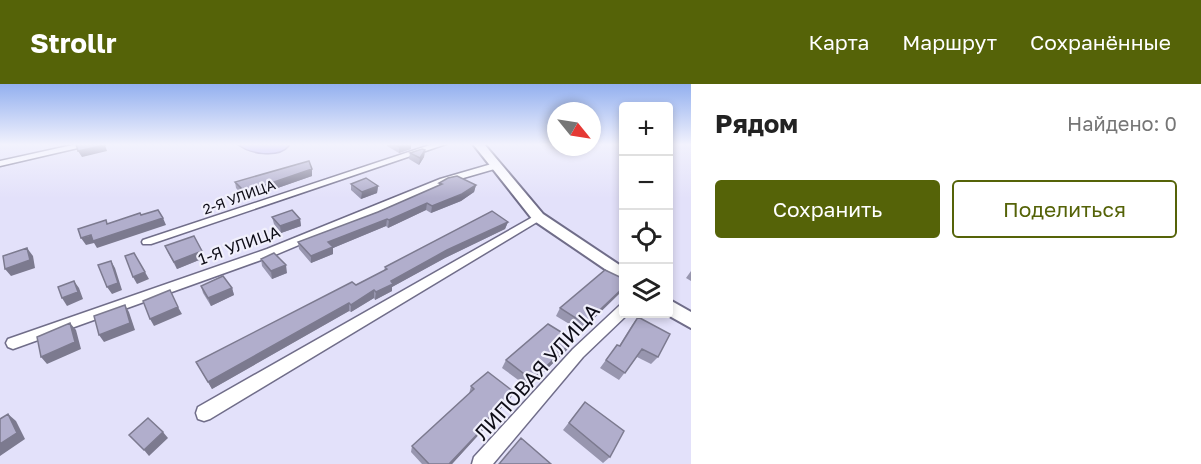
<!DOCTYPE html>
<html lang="ru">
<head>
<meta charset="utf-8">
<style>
  body { margin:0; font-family:"Golos Text",sans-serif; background:#f2f2f2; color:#222 }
  .controls { position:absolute; right:18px; top:18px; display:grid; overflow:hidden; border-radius:6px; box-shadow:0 3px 9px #0003 }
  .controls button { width:54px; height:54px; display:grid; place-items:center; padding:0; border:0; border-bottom:2px solid #e0e0e0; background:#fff; color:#222; font:30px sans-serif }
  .compass { position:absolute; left:547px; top:18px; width:54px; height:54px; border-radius:50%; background:#fff; box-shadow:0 3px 9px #0003; rotate:120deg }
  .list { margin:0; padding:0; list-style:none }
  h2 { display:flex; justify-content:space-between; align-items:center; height:78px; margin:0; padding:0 24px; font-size:26px }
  h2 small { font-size:20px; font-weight:400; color:#767676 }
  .actions { display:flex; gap:12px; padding:18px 24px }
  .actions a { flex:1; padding:14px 0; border:2px solid #556308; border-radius:6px; text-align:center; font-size:21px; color:#556308 }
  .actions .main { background:#556308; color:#fff }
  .icon { flex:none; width:33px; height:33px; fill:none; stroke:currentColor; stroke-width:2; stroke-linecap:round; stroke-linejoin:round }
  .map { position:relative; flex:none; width:691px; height:380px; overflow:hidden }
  header { display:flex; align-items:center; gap:36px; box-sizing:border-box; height:84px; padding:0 30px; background:#556308; color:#fff }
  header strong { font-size:28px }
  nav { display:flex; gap:33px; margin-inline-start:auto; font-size:21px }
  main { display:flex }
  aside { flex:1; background:#fff }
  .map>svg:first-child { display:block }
  .water { fill:#b5aafa; stroke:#837bb6; stroke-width:1.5 }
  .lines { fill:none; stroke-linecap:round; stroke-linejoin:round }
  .street-casing { stroke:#706d89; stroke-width:3 }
  .secondary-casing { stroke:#706d89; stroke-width:4 }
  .street { fill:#fff; fill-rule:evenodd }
  .secondary { fill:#fff; fill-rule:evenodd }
  .wall { fill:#9896af }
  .shaded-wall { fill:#7c7a8f }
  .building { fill:#b1aecc; stroke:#7c7a8f; stroke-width:1.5 }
  .labels { text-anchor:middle; stroke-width:4.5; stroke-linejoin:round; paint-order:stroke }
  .far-street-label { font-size:14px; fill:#0e0d17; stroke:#f1f0fc }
  .street-label { font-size:16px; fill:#0e0d17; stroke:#f1f0fc }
  .near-street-label { font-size:20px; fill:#0e0d17; stroke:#f1f0fc }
</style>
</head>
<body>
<header>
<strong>Strollr</strong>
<nav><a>Карта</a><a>Маршрут</a><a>Сохранённые</a></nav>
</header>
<main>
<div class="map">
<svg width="691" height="380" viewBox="0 0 691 380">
  <rect width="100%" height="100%" fill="#e3e1fa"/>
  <!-- water -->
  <path class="water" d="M237,60H289V62C278,75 249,70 237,60Z"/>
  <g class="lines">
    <!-- street casing -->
    <g class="street-casing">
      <path id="street" d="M77,60H95L0,82V77Z
        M433,60H446L151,160H143L142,158L143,156Z
        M495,79L499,82L498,84L446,99L275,171L13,265L8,263L6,259L8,255L267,165L440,95Z
        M538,130L542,131V135L210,335L204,337L198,335L196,329L198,323Z
        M624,220V230H628L583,273L493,380H472L474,373L573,265L619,222Z"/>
    </g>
    <!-- secondary casing -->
    <g class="secondary-casing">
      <path id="secondary" d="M473,60H484L543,130L624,184V198L533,136Z
        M668,215L691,228V244L666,230H668Z"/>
    </g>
    <!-- street -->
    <use href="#street" class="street"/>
    <!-- secondary -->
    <use href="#secondary" class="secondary"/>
  </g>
  <!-- wall -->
  <path class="wall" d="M387,60H411V65L399,69L387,62Z
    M425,66L424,73L419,81L409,75L410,69Z
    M312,85V92L246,115L236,104L235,98Z
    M439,99L476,101L474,108L461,117L431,129L426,126L388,144L386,142L333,164V170L311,179L299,165L298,158L378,128L439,102Z
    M351,100L378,102L377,109L361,115L351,106Z
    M272,133L300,135L301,142L281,149L274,140Z
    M508,138L505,145L445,174L392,203V207L375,216L374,214L351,228L349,227L212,305L196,278L384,187L385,183Z
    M165,162L202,167L204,174L177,185L168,169Z
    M261,175L287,189L272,195L262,182Z
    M691,187V197L686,194Z
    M624,195V205L581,247L556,232L560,224Z
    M201,202L232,204L234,211L211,222L203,209Z
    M638,233L658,273L651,280L637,273L619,296L600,284L617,261L619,262L632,241Z
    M569,264L528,303L502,284L506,276Z
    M471,302L510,315L486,339L483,346L452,380H422L411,368L412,362L469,310Z
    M585,318L610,373L603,379L563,346Z"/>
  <!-- shaded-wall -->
  <path class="shaded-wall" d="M407,60H411V65L399,69V63Z
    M105,61L107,67L82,73L78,67Z
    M425,66L424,73L419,81L420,74Z
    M312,85V92L246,115L245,108Z
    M476,101L474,108L461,117L431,129L432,122Z
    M378,102L377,109L361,115L362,108Z
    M427,119L426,126L388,144L389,136Z
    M163,134L166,141L97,164L94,159L86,161L81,154Z
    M300,135L301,142L281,149L280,142Z
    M387,135L386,142L333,164V170L311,179V172L328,158Z
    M508,138L505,145L445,174L392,203V207L375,216L376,208L391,197L447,166Z
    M27,164L33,172L35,184L11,192L5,185Z
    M202,167L204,174L177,185L174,178Z
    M111,177L115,184L122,206L112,210L107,203Z
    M286,181L287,189L272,195L271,187Z
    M145,188L149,195L137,200L133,193Z
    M74,197L79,204L83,215L67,222L62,214Z
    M624,203V205L581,247L585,240Z
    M232,204L234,211L211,222L208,214Z
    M374,206V214L351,228V221Z
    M349,219V227L212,305L208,298Z
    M125,221L129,228L135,246L104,258L99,251Z
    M178,223L182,230L154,242L150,235Z
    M70,239L76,246L81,265L47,280L41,273Z
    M574,256L569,264L528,303L532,296Z
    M514,308L510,315L481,345L485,338Z
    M8,330L16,337L25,355L0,372V360Z
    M487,340L483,346L452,380H449Z
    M163,348L168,354L149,372L144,366Z"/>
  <!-- building -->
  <path class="building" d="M76,60H104L105,61L78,67Z
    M395,60H407L399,63Z
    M422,65L425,66L420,74L410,69Z
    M309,77L312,85L245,108L235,98Z
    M457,92L476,101L462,110L432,122L427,119L389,136L387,135L328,158L333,163L311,172L298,158L378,128L442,100L439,99L448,94Z
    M366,94L378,102L362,108L351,100Z
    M158,126L163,134L93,157L91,151L81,154L78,145L106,136L107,140L140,129L141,131Z
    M292,126L300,135L280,142L272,133Z
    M492,127L508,138L447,166L391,197L393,200L376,208L374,206L351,221L349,219L208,298L196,278L352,198L356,201L387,185L385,183Z
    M194,152L202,167L174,178L165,162Z
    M27,164L30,176L5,185L3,172Z
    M134,169L145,188L133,193L125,172Z
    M274,169L286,181L271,187L261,175Z
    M111,177L118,199L107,203L98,181Z
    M605,186L624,195V203L585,240L560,224Z
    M223,192L232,204L208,214L201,202Z
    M74,197L78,208L62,214L58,203Z
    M170,206L178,223L150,235L143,217Z
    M125,221L130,239L99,251L94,232Z
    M638,233L670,250L658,273L642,265L625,289L606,276L617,261L620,262Z
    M70,239L75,258L41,273L37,253Z
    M548,240L574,256L532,296L506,276Z
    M488,288L514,308L485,338L487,340L449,380H429L412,362L474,305L471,302Z
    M585,318L624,347L610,373L569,339Z
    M8,330L17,349L0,360V335Z
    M148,334L163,348L144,366L129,351Z
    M521,354L551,380H499Z"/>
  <!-- sky -->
  <linearGradient id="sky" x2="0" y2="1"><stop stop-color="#93b0ef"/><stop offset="0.53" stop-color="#f2f2fd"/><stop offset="1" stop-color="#f2f2fd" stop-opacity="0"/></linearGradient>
  <rect width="691" height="114" fill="url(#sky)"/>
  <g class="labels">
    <!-- far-street labels -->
    <g class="far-street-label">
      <text transform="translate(239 113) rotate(-20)" y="5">2-Я УЛИЦА</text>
    </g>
    <!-- street labels -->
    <g class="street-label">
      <text transform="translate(239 161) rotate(-20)" y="6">1-Я УЛИЦА</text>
    </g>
    <!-- near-street labels -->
    <g class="near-street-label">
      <text transform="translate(537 288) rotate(-48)" y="7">ЛИПОВАЯ УЛИЦА</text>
    </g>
  </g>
</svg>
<div class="controls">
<button>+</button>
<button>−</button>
<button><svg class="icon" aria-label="locate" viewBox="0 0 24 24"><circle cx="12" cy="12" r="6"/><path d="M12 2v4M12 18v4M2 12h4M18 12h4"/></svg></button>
<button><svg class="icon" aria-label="layers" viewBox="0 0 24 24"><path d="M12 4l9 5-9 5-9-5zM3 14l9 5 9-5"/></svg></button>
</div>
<svg class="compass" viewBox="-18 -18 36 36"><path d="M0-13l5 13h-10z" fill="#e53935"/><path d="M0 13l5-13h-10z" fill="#767676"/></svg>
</div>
<aside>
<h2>Рядом<small>Найдено: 0</small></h2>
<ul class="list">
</ul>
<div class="actions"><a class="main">Сохранить</a><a>Поделиться</a></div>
</aside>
</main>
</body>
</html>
